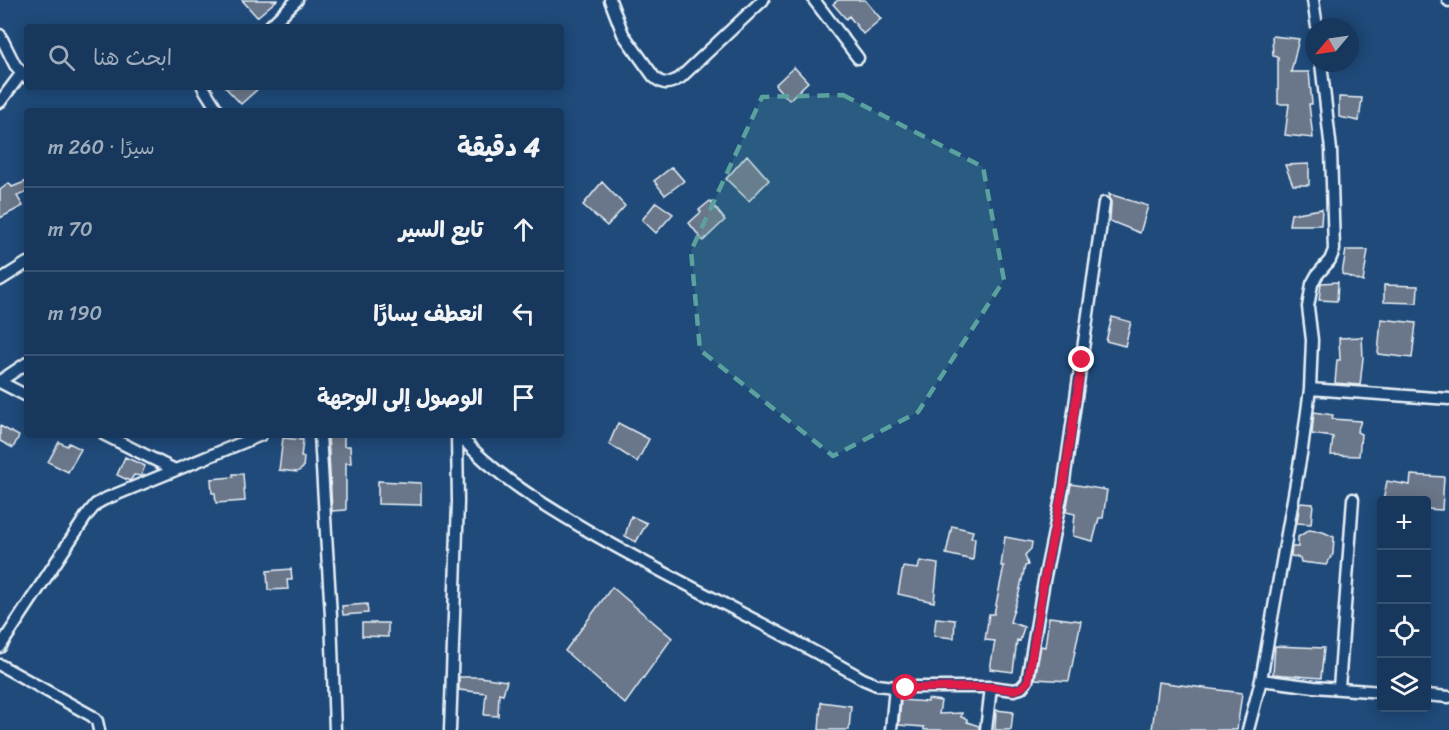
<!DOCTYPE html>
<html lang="ar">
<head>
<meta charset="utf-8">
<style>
  body { margin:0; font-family:Sriracha,"Playpen Sans Arabic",sans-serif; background:#244365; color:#f1f3f6; direction:rtl }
  .controls { position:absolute; right:18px; bottom:18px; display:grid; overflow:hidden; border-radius:6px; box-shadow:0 3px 15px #0003 }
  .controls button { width:54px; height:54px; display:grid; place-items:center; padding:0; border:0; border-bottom:2px solid #365272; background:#17385c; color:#f1f3f6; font:30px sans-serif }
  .compass { position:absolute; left:1305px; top:18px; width:54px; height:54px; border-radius:50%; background:#17385c; box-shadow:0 3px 15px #0003; rotate:241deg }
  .stop { position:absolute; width:18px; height:18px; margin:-14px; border:4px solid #e11d48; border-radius:50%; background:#fff }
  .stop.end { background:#e11d48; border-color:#fff; box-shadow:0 2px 6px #0008 }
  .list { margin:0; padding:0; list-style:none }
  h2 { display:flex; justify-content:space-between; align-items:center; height:78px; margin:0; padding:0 24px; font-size:26px }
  h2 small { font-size:20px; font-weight:400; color:#9eacbb }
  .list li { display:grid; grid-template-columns:39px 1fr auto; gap:18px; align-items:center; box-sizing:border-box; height:84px; padding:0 24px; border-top:2px solid #365272 }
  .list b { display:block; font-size:22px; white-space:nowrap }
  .list em { font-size:20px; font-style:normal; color:#9eacbb }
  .icon { flex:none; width:33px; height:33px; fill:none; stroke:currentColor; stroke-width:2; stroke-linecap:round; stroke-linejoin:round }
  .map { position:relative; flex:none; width:1449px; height:730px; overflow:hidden; direction:ltr }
  .search { position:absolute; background:#17385c; box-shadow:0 3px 15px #0003; left:24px; top:24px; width:540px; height:66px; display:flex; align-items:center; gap:15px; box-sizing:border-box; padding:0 21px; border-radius:6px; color:#9eacbb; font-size:22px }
  .panel { position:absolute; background:#17385c; box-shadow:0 3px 15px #0003; left:24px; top:108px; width:540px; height:330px; border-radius:6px; direction:rtl }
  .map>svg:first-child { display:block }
  .building { fill:#6a7689; stroke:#e8f1f8; stroke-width:1.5 }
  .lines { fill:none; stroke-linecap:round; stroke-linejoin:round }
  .minor-casing { stroke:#e8f1f8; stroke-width:15 }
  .minor { stroke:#1f4a7a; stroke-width:10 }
  .route { stroke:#e11d48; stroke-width:8 }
  .marked { fill:#5ba19e; fill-opacity:0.2; stroke:#5ba19e; stroke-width:4.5; stroke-dasharray:12 8; stroke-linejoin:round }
</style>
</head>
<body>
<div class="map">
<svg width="1449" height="730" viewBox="0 0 1449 730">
  <rect width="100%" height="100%" fill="#1f4a7a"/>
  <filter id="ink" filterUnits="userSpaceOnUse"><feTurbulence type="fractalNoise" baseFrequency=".0167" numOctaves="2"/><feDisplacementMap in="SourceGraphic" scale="12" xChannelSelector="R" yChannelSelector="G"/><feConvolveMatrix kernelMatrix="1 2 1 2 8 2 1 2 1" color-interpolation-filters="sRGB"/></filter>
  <g filter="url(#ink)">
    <!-- building -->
    <path class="building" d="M242,0H277L257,17Z
      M838,0H865L881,19L863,34L849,16L846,19L833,4Z
      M1272,36L1299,39L1291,72H1309L1312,104H1309L1313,138L1285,135L1289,104H1278V57L1273,56Z
      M794,67L808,82L789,100L775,85Z
      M225,87H260L241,104Z
      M1339,97L1362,98L1359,121L1339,117Z
      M747,155L769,180L749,201L726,179Z
      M1309,164V185H1293L1285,165Z
      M672,167L684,181L665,195L654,181Z
      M27,181V192L17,196L23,206L0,218V190L9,183L12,187Z
      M602,182L625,206L607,226L583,205Z
      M1109,194L1148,206L1140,233L1110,221L1111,203Z
      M710,201L725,220L703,241L689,223L701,212L699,210Z
      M656,202L673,214L656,233L642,220Z
      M1322,209L1321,225H1289L1291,214Z
      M1346,250H1368L1363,282L1342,274Z
      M1338,282L1337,301L1319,300L1321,283Z
      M1384,285L1418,286L1417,303L1384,302Z
      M1112,317L1131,322L1125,346L1106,341Z
      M1381,319L1416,323L1412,358L1378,354Z
      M1362,337L1363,358L1360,385L1335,383L1337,360H1340L1339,338Z
      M1314,412L1333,415L1332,419L1361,421L1357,432L1361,434L1359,456L1331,455L1333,437L1312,434Z
      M618,423L649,439L637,462L609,444Z
      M0,426L19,436L13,448L0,441Z
      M328,435H344V446H350L351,463H346V510L332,511Z
      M283,438L303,440L301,457H304L303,468L297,472L279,470Z
      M59,442L67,446L69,443L81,449L68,472L48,462Z
      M125,457L145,466L141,476L134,475L130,481L117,475Z
      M233,474H243L245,501L216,503L215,493H212L211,479L233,477Z
      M1411,475L1444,477L1442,510L1426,509V501H1383L1387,481L1410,485Z
      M378,481L421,483V505L378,504Z
      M1071,484L1107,490L1103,518H1099L1093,541L1073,536L1075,514L1066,512Z
      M1300,503L1313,504L1311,524L1297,523Z
      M631,516L647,523L636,542L625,536Z
      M952,526L973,531L971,538H975L973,560L946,554Z
      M1309,530L1323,532L1334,537L1333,554L1326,565L1301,562L1300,558L1291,556L1292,547H1298V537Z
      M1005,537L1032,542L1031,549L1025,555L1028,565L1025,566L1019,593L1010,622L1024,627L1020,641L1017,640L1013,672L990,669L995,641L985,640L989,614H994L1004,566H1001Z
      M920,561L938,564L934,602L898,594L903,567L918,569Z
      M291,569L292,580H287L288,589L268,590L267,571Z
      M612,587L672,638L625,704L565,651Z
      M367,604L368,613L343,615L342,606Z
      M1049,617L1081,621L1069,681L1035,679L1041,646L1045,647Z
      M936,618L955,620L954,638L934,636Z
      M362,623H388V637L362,636Z
      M1275,646L1324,648L1321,678L1273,674Z
      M459,677H480L507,681L503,694L499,693L498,716L484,715L486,693L459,690Z
      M1158,682L1242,693L1237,730H1152Z
      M928,699L941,701L939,714L962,713L961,717L967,719V722L979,726V730H924V727L899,725L901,700L928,702Z
      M821,702L851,706L849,730H819Z
      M996,710L1013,712L1011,730H995Z"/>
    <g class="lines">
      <!-- minor casing -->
      <g class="minor-casing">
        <path id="minor" d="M610,0L623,34L654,77C664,86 669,84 680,78L763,0
          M814,0L858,58
          M1313,0L1317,27
          M1448,0L1449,1
          M269,27L297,0
          M0,35L15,65L27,78
          M203,87L218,111
          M0,102L21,74
          M0,280L27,263
          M0,381L27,363
          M0,382L27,396
          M1310,389L1449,399
          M105,435L175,470
          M320,435L331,616L335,730
          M459,435C495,476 544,505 590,532C680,584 774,627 863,679L877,685L895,687H991L1014,690L1021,688L1027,681L1044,581L1063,488L1104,203
          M0,647L87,515L96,504L105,499L261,435
          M0,665L92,716L97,721L99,730
          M1261,680L1314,687L1382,692
          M1339,688L1353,499
          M1426,695L1449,697
          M450,730L458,502L457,435
          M891,730L895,687
          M986,730L991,687
          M1248,730L1261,680L1302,449L1310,389L1312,340L1308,307L1312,284L1317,275L1330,260L1334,250L1331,150L1321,63"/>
      </g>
      <!-- minor -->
      <use href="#minor" class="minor"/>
    </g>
  </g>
  <g class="lines" filter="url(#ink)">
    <!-- route -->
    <path class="route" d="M906,688L991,687L1014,690L1021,688L1028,681L1044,580L1063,488L1082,360"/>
  </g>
  <!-- marked area -->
  <path class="marked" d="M843,95L983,167L1004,280L918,412L833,456L700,350L691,251L762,97Z"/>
</svg>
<div class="controls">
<button>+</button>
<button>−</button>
<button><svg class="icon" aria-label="locate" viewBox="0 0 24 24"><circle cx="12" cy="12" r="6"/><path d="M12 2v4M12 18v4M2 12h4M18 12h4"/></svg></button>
<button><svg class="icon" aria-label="layers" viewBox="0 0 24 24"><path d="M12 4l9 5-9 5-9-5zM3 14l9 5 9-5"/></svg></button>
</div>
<svg class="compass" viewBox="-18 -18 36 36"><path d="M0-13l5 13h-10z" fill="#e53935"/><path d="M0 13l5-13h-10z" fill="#9eacbb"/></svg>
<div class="stop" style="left:906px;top:688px"></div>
<div class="stop end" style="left:1082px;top:360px"></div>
<div class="search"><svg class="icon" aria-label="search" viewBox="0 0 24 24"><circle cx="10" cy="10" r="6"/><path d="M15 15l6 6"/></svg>ابحث هنا</div>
<section class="panel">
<h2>4 دقيقة<small>سيرًا · 260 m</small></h2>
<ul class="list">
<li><svg class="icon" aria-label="ahead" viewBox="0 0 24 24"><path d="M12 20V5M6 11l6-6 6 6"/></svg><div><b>تابع السير</b></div><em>70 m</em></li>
<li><svg class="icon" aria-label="left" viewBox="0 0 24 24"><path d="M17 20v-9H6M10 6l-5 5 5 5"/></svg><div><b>انعطف يسارًا</b></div><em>190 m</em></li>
<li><svg class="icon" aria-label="arrive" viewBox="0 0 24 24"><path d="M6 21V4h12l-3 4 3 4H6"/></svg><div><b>الوصول إلى الوجهة</b></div></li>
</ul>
</section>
</div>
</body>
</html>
